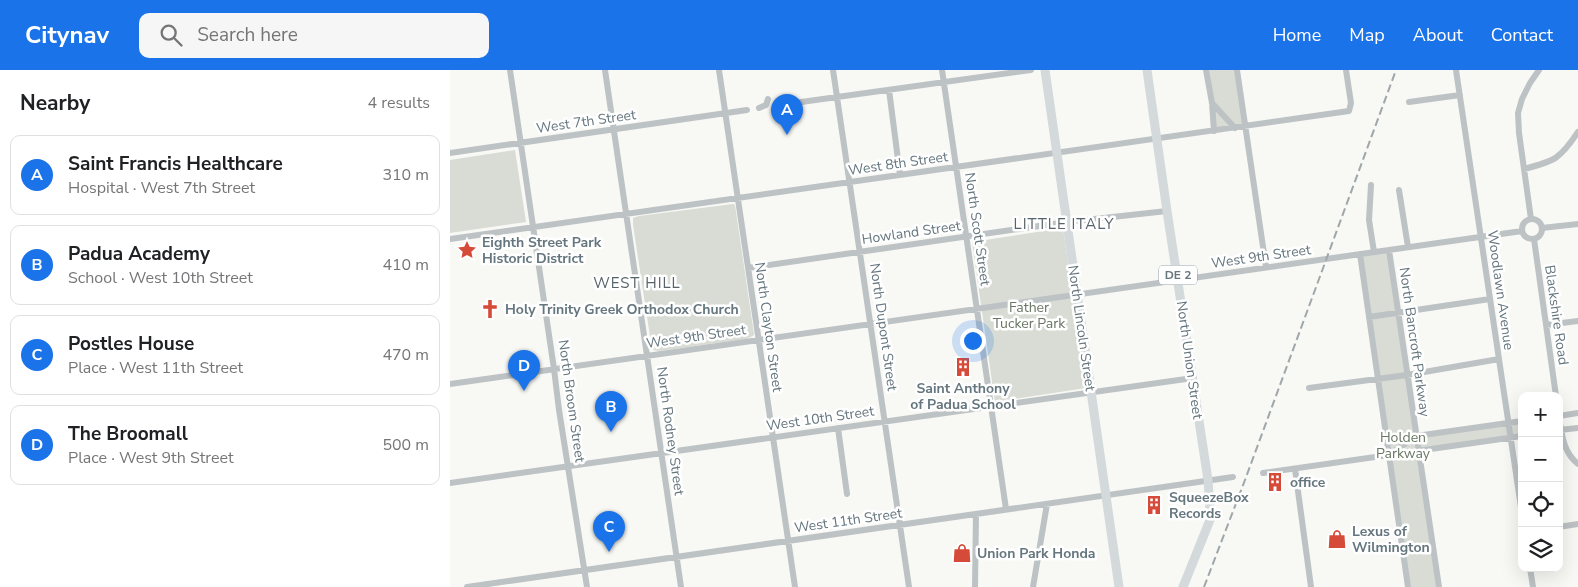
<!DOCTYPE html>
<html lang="en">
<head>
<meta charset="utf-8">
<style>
  body { margin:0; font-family:"Nunito Sans",sans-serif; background:#f6f6f6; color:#202124 }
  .controls { position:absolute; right:15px; bottom:15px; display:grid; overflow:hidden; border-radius:10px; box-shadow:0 5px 20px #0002 }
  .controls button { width:45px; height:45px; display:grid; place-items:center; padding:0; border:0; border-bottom:1px solid #e0e0e0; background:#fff; color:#202124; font:25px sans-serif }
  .you { position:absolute; left:522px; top:270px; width:18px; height:18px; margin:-12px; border:4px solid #fff; border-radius:50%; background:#1a73e8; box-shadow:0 0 0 8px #1a73e833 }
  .badge { display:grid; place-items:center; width:32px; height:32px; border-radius:50%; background:#1a73e8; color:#fff; font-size:16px; font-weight:700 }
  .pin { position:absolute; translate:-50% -41px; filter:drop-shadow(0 1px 2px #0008) }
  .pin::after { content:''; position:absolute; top:26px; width:18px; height:15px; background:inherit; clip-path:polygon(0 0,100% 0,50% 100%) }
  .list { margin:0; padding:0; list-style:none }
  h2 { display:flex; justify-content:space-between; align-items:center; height:65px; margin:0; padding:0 20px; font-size:21px }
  h2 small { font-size:16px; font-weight:400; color:#757577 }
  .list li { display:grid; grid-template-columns:32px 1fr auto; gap:15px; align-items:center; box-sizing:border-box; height:80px; margin:0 10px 10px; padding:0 10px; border:1px solid #e0e0e0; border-radius:10px }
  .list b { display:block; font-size:19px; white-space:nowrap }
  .list p { margin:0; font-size:16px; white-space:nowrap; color:#757577 }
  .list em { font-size:16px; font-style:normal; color:#757577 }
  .icon { flex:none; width:28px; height:28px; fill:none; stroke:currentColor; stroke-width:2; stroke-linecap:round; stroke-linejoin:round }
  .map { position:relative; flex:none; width:1128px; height:517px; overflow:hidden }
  header { display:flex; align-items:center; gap:30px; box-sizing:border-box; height:70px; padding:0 25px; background:#1a73e8; color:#fff }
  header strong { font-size:24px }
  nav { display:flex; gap:28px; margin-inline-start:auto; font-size:18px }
  .search { width:350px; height:45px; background:#f6f6f6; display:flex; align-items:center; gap:12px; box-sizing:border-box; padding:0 18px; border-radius:10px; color:#757577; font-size:19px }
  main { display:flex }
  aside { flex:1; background:#fff }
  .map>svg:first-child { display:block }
  .green { fill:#d8dcd5 }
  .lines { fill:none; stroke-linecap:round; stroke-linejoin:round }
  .minor { stroke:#bdc2c5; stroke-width:6 }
  .major { stroke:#d4d9db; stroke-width:9 }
  .rail { stroke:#9fa7ab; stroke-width:2; stroke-dasharray:8 4; stroke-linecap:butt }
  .labels { text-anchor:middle; stroke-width:5; stroke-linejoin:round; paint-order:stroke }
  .shield { fill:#fff; stroke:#939fa5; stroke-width:1 }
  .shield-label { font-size:12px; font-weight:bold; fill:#65767e }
  .street-label { font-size:14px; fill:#65767e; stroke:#fff }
  .poi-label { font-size:14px; font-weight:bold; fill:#65767e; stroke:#fff; text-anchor:start }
  .park-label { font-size:14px; fill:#697764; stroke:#fff }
  .neighbourhood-label { font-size:15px; letter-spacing:1px; fill:#57636a; stroke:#fff }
</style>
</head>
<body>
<header>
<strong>Citynav</strong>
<div class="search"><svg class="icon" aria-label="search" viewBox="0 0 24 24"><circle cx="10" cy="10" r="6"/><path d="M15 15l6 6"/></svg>Search here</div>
<nav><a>Home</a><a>Map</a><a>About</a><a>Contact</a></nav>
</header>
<main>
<aside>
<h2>Nearby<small>4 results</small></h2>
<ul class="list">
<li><span class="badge">A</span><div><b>Saint Francis Healthcare</b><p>Hospital · West 7th Street</p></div><em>310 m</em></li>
<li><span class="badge">B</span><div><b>Padua Academy</b><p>School · West 10th Street</p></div><em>410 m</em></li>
<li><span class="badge">C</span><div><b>Postles House</b><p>Place · West 11th Street</p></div><em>470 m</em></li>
<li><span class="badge">D</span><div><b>The Broomall</b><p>Place · West 9th Street</p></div><em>500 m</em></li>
</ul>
</aside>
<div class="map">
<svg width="1128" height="517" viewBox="0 0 1128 517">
  <rect width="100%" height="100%" fill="#f8f8f5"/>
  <!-- green -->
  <path class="green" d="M756,0H787L795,56L764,61Z
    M65,80L76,152L0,163V90Z
    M283,134L285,135L304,264L303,266L296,269L209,281L203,280L201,273L183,155V148L189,146Z
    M613,158L636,318L545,332L522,172Z
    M939,180L966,366L1072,351V366L969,382L989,517H958L910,184Z"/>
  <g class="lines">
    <!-- minor -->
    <path class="minor" d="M60,0L104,299L109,340L137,517
      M155,0L231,517
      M269,0L345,517
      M383,0L459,517
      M492,0L556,439
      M756,0L762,33L764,61
      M787,0L816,197
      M1006,0L1072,444
      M439,20L450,105
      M959,32L1010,25
      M762,33L785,58
      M337,34L581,0
      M309,38L316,35L318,29
      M0,83L297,40
      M1074,99C1105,91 1110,89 1128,62
      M921,115L919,150L924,182
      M949,120L958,177
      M1081,149L1069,63L1068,43L1072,29L1080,13L1089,0
      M1072 159a10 10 0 1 1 20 0a10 10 0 1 1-20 0Z
      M1092,158L1128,154
      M0,169L899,41L901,33L896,0
      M1084,169L1106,326
      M939,180L989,517
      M910,184L958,517
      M298,198L617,152L717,141
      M919,247L1040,229
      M1096,255L1128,251
      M0,314L1072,161
      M859,318L957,305L1049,289
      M1109,346L1128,343
      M1109,347C1112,365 1113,382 1128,394
      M388,358L397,424
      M1109,360L1128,358
      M940,384L966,366L1072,351
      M845,399L861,517
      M813,403L1072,366
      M0,413L743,308
      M1109,457L1128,454
      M1080,498L1083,517
      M17,517L783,407
      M525,517L526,444
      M583,517L597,434"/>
    <!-- major -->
    <path class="major" d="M595,0L669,517
      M697,0L717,141L758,410L760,438V450L733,517"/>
    <!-- rail -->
    <path class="rail" d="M754,517L795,410L946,0"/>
  </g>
  <!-- icons -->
  <defs>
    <g id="sight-bare" transform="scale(1.5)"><path d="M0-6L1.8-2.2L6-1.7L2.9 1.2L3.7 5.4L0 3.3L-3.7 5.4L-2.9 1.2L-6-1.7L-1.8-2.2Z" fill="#d54a38" stroke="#fff" stroke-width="2.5" paint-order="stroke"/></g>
    <g id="church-bare" transform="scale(1.5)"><path d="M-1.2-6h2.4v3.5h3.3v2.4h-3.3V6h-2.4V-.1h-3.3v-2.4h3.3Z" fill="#d54a38" stroke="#fff" stroke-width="2.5" paint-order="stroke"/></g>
    <g id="building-bare" transform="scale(1.5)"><path d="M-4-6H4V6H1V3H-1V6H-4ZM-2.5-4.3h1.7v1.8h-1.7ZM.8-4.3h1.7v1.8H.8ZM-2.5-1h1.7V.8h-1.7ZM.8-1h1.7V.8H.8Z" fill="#d54a38" stroke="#fff" stroke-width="2.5" paint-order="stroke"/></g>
    <g id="shop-bare" transform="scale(1.5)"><path d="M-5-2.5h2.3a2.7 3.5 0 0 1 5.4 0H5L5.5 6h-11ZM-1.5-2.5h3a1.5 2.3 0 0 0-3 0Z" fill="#d54a38" stroke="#fff" stroke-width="2.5" paint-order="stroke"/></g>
  </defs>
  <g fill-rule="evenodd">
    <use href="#sight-bare" x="17" y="180"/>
    <use href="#church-bare" x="40" y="239"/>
    <use href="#building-bare" x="513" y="297"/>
    <use href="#building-bare" x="825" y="412"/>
    <use href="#building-bare" x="704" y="435"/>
    <use href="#shop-bare" x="887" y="469"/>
    <use href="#shop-bare" x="512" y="483"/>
  </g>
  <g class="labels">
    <!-- shield labels -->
    <rect class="shield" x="709" y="195.5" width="38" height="19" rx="4"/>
    <g class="shield-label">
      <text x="728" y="209">DE 2</text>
    </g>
    <!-- street labels -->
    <g class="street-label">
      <text transform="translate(136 51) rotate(-8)" y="5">West 7th Street</text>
      <text transform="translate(448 93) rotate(-8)" y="5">West 8th Street</text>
      <text transform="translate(528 159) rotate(82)" y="5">North Scott Street</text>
      <text transform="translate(461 162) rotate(-8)" y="5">Howland Street</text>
      <text transform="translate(811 186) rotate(-8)" y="5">West 9th Street</text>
      <text transform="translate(1051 220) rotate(82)" y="5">Woodlawn Avenue</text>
      <text transform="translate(1107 245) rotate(82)" y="5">Blackshire Road</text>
      <text transform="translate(319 257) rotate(82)" y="5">North Clayton Street</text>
      <text transform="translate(434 257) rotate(82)" y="5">North Dupont Street</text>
      <text transform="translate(632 258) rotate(82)" y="5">North Lincoln Street</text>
      <text transform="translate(246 266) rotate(-8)" y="5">West 9th Street</text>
      <text transform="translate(965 272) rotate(82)" y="5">North Bancroft Parkway</text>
      <text transform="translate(740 290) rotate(82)" y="5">North Union Street</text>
      <text transform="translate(122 331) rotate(82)" y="5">North Broom Street</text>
      <text transform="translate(370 348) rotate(-8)" y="5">West 10th Street</text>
      <text transform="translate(221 361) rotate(82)" y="5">North Rodney Street</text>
      <text transform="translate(398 450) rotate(-8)" y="5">West 11th Street</text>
    </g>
    <!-- poi labels -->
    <g class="poi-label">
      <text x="32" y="177">Eighth Street Park<tspan x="32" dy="16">Historic District</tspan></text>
      <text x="55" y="244">Holy Trinity Greek Orthodox Church</text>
      <text x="513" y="323" text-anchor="middle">Saint Anthony<tspan x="513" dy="16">of Padua School</tspan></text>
      <text x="840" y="417">office</text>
      <text x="719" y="432">SqueezeBox<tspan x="719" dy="16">Records</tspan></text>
      <text x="902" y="466">Lexus of<tspan x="902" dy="16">Wilmington</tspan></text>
      <text x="527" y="488">Union Park Honda</text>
    </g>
    <!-- park labels -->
    <g class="park-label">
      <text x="579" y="242">Father<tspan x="579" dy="16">Tucker Park</tspan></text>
      <text x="953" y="372">Holden<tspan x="953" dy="16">Parkway</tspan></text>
    </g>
    <!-- neighbourhood labels -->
    <g class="neighbourhood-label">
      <text x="614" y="159">LITTLE ITALY</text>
      <text x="187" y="218">WEST HILL</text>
    </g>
  </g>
</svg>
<div class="controls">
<button>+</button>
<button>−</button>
<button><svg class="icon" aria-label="locate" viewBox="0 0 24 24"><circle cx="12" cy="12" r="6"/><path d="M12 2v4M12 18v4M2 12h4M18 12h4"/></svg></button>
<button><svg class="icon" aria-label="layers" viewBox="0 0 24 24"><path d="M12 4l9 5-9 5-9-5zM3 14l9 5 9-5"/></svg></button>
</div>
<div class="you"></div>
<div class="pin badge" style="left:337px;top:65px">A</div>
<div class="pin badge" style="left:161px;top:362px">B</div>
<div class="pin badge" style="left:159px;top:482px">C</div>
<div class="pin badge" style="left:74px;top:321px">D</div>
</div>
</main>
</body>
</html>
